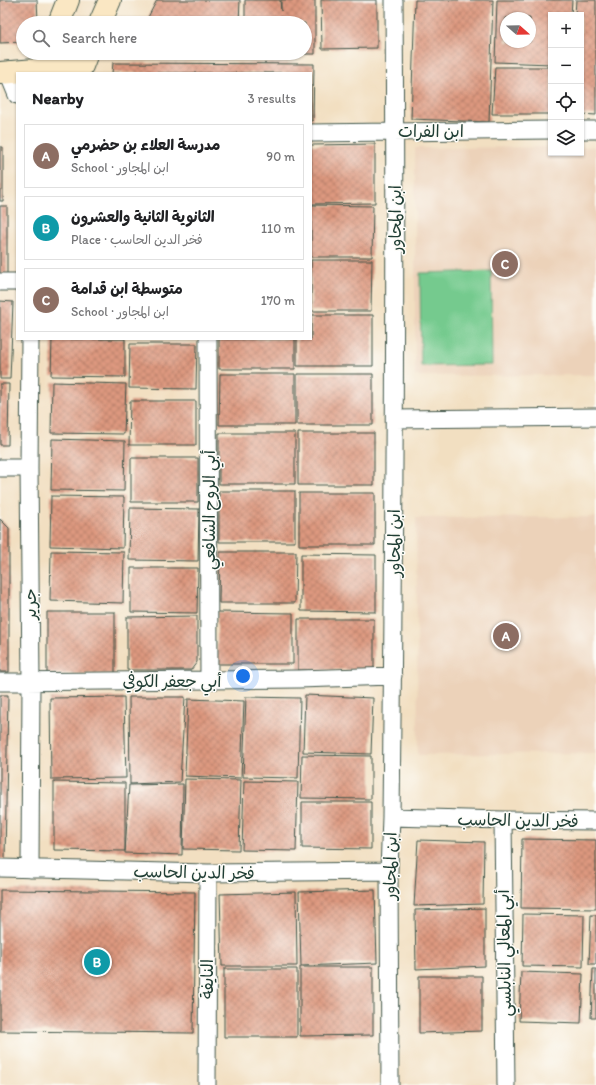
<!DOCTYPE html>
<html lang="en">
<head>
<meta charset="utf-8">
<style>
  body { margin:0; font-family:Itim,"Playpen Sans Arabic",sans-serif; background:#f2f2f2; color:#202124 }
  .controls { position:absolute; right:12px; top:12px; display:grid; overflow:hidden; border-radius:0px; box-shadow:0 1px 3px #0004 }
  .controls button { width:36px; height:36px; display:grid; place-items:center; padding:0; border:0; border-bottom:1px solid #e0e0e0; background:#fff; color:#202124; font:20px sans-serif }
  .compass { position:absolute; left:500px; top:12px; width:36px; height:36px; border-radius:50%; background:#fff; box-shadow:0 1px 3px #0004; rotate:110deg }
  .you { position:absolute; left:243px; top:676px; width:14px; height:14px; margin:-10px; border:3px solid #fff; border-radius:50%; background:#1a73e8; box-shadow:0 0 0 6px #1a73e833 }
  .badge { display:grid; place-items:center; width:26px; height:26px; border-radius:50%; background:#111827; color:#fff; font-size:13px; font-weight:700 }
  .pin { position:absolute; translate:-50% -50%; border:2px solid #fff; box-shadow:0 1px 4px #0006 }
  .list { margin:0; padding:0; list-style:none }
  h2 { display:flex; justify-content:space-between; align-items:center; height:52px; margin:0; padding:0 16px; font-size:17px }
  h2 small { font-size:13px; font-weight:400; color:#757577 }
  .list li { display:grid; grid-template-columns:26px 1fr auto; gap:12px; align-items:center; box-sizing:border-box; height:64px; margin:0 8px 8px; padding:0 8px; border:1px solid #e0e0e0; border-radius:0px }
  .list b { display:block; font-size:15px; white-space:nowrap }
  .list p { margin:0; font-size:13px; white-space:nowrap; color:#757577 }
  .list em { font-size:13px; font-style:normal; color:#757577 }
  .icon { flex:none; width:22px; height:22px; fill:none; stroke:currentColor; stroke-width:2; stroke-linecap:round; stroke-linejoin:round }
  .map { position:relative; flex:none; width:596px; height:1085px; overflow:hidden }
  .search { position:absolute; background:#fff; box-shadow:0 1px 3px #0004; left:16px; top:16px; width:296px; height:44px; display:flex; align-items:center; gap:10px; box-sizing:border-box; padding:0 14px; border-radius:22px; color:#757577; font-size:15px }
  .panel { position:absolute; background:#fff; box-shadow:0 1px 3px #0004; left:16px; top:72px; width:296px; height:268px; border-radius:0px }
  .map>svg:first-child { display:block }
  .built { fill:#ecd2b9 }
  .pitch { fill:#74ca8e; stroke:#4a8461 }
  .building { fill:url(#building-cross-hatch); fill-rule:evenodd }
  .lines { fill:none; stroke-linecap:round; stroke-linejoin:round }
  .minor-casing { stroke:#3f5549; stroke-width:19 }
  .secondary-casing { stroke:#3f5549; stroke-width:24 }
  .minor { stroke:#fff; stroke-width:17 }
  .secondary { stroke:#fae7c3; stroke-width:22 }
  .labels { text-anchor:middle; stroke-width:3; stroke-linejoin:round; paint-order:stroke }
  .street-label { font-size:17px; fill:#1f3d34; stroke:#fdfcf7 }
</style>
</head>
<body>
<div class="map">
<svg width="596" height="1085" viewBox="0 0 596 1085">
  <defs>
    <pattern id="building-cross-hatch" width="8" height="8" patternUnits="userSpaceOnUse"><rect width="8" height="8" fill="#dd987f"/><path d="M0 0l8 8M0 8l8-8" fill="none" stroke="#b37d69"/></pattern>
  </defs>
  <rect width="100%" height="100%" fill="#fdfcf7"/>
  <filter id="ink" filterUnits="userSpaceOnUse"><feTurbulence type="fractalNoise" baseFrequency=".025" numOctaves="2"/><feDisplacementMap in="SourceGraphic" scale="8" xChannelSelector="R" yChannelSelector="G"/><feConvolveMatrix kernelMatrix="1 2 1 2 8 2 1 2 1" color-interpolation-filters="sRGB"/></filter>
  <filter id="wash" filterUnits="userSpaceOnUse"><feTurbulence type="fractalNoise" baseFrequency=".012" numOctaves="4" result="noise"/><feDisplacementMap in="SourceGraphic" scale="16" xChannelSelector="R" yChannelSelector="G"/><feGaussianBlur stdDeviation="0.9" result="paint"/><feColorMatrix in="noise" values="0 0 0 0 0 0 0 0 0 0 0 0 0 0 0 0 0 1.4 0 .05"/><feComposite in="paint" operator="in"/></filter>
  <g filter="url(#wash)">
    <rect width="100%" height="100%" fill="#f2dfc1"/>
    <!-- built -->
    <path class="built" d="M551,147V153H581V147H596V375L415,376V148Z
      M596,517V753L418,755L416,518Z"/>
    <!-- pitch -->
    <path class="pitch" d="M491,271L492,365L421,366L420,273Z"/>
    <g id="blocks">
      <!-- building -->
      <path class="building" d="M0,0H37L38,21L37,23H23V42L0,43Z
        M157,0H240L239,23H145Z
        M245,0H280L281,11V0H315V54H305V23H281V16V23H245Z
        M321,0H377V48L322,49Z
        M415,0H493L489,122L411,119Z
        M497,0H572L571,15H551V64L495,62ZM506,18H530V42H506Z
        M576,0H596V115L581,114V15H575Z
        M129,53H174V54L128,55Z
        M245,53H278V55H245Z
        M113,63L314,64L313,121H311V73H112Z
        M495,67H551V114H492Z
        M375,144V203L311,204V145Z
        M0,147H3V201H0Z
        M311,205L373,206L372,257H311Z
        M0,206H7V274H0Z
        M311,260H372L371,311H311Z
        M0,301L13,302L10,379H0Z
        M311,315H373V366H297V339H311Z
        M52,339H125V377L51,376Z
        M219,339H295V369H219Z
        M130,344H197L196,389L129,388Z
        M220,374H295V425H219Z
        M297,374H373V425H297Z
        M52,382L126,384L124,434L51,433Z
        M0,384H9L8,445H0Z
        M130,401H196V445H129Z
        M219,433H295V484H219Z
        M298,433H374V485H298Z
        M52,439L125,441L124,491L51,490Z
        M131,458H198V502H131Z
        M219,491H295V542H219Z
        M299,493H375V545H299Z
        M51,496L124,497L123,548L50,546Z
        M130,508L199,509L198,561L129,560Z
        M0,519L9,528V672H0Z
        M51,551L124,552L123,603L50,601Z
        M220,552H296L295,603H219Z
        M301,554L376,555V612L301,611Z
        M131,568H198L197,613L131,612Z
        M47,612H115V674H47Z
        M217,612L293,613V664H217Z
        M197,616V662L191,670H127V617Z
        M298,619H374V670H298Z
        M0,695H8L5,859H0Z
        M305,695L373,698L371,754L303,752Z
        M124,697L126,778L51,779L50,698Z
        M129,697H185L180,782L130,784Z
        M246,697L300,698L298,778L243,777Z
        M188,699L244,701L241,778L185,776Z
        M302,755L371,756V799L301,798Z
        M185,779L241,780L239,850L183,849Z
        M244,781L298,782L296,851L242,850Z
        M54,782L125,783V851L54,850Z
        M183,784L182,855L125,853L129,785Z
        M302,802H371V849L302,848Z
        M522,839L596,840V909L521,908Z
        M418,840L484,842L483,904L414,906Z
        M0,890L195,892L193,1033L0,1031Z
        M375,890L377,963L301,966L299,892Z
        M296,892L297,966H222L220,894Z
        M485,908V966L416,969L415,910Z
        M523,914L584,915L583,967L522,966Z
        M591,915H596V964H589Z
        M300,967H373V1035L300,1036Z
        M224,969H297V1037H224Z
        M593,969H596V1018H591Z
        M521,972L583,974L581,1023L519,1021Z
        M419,976H482V1031L419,1033Z"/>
    </g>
  </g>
  <g filter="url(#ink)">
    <use href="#blocks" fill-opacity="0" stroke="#3f5549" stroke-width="1"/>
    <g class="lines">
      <!-- minor casing -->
      <g class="minor-casing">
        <path id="minor" d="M8,73L17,95
          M581,130H596
          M311,133L551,130
          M0,282H17
          M208,339L209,680
          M395,419L596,417
          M0,468H29
          M0,682L299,679L393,676
          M391,817L503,820L596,821
          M503,820L506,1085
          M0,868L208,873L389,871
          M30,869L31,682L29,468L30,339
          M207,1085L208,873
          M390,1085L389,871L391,817C394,545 396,272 394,0"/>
      </g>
      <!-- secondary casing -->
      <g class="secondary-casing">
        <path id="secondary" d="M59,23L68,0
          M100,23L110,0
          M0,73L82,66L87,53"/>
      </g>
      <!-- minor -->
      <use href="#minor" class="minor"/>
      <!-- secondary -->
      <use href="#secondary" class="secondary"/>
    </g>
  </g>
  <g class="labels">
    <!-- street labels -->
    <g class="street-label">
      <text x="431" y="137">ابن الفرات</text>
      <text transform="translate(395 219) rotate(-90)" y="6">ابن المجاور</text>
      <text transform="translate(209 510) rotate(-90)" y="6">أبي الروح الشافعي</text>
      <text transform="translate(394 543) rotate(-90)" y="6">ابن المجاور</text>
      <text transform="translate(30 604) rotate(-90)" y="6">جرير</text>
      <text x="172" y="687">أبي جعفر الكوفي</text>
      <text transform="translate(518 820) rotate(1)" y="6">فخر الدين الحاسب</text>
      <text transform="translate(390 866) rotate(-89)" y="6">ابن المجاور</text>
      <text transform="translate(194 872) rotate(1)" y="6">فخر الدين الحاسب</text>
      <text transform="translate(504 953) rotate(-91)" y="6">أبي المعالي النابلسي</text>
      <text transform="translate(207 979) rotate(-90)" y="6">النايفة</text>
    </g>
  </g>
</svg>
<div class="controls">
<button>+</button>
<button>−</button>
<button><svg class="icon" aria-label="locate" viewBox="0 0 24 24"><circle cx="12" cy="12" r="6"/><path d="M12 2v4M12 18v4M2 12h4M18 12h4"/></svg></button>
<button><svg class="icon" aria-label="layers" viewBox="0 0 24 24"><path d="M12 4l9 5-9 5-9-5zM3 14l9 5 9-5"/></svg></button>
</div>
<svg class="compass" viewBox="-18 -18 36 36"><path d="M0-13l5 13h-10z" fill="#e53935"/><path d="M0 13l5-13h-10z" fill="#757577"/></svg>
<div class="you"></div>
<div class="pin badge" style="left:506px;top:636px;background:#8d6e63">A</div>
<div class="pin badge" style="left:97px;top:962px;background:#0f9aa8">B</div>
<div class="pin badge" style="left:505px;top:264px;background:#8d6e63">C</div>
<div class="search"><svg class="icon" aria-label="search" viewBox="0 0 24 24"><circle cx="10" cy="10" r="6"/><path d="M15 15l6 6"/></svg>Search here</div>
<section class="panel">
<h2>Nearby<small>3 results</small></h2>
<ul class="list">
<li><span class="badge" style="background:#8d6e63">A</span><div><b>مدرسة العلاء بن حضرمي</b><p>School · ابن المجاور</p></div><em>90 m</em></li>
<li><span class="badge" style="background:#0f9aa8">B</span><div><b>الثانوية الثانية والعشرون</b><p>Place · فخر الدين الحاسب</p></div><em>110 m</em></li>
<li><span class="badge" style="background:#8d6e63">C</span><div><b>متوسطة ابن قدامة</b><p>School · ابن المجاور</p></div><em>170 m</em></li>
</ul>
</section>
</div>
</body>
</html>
